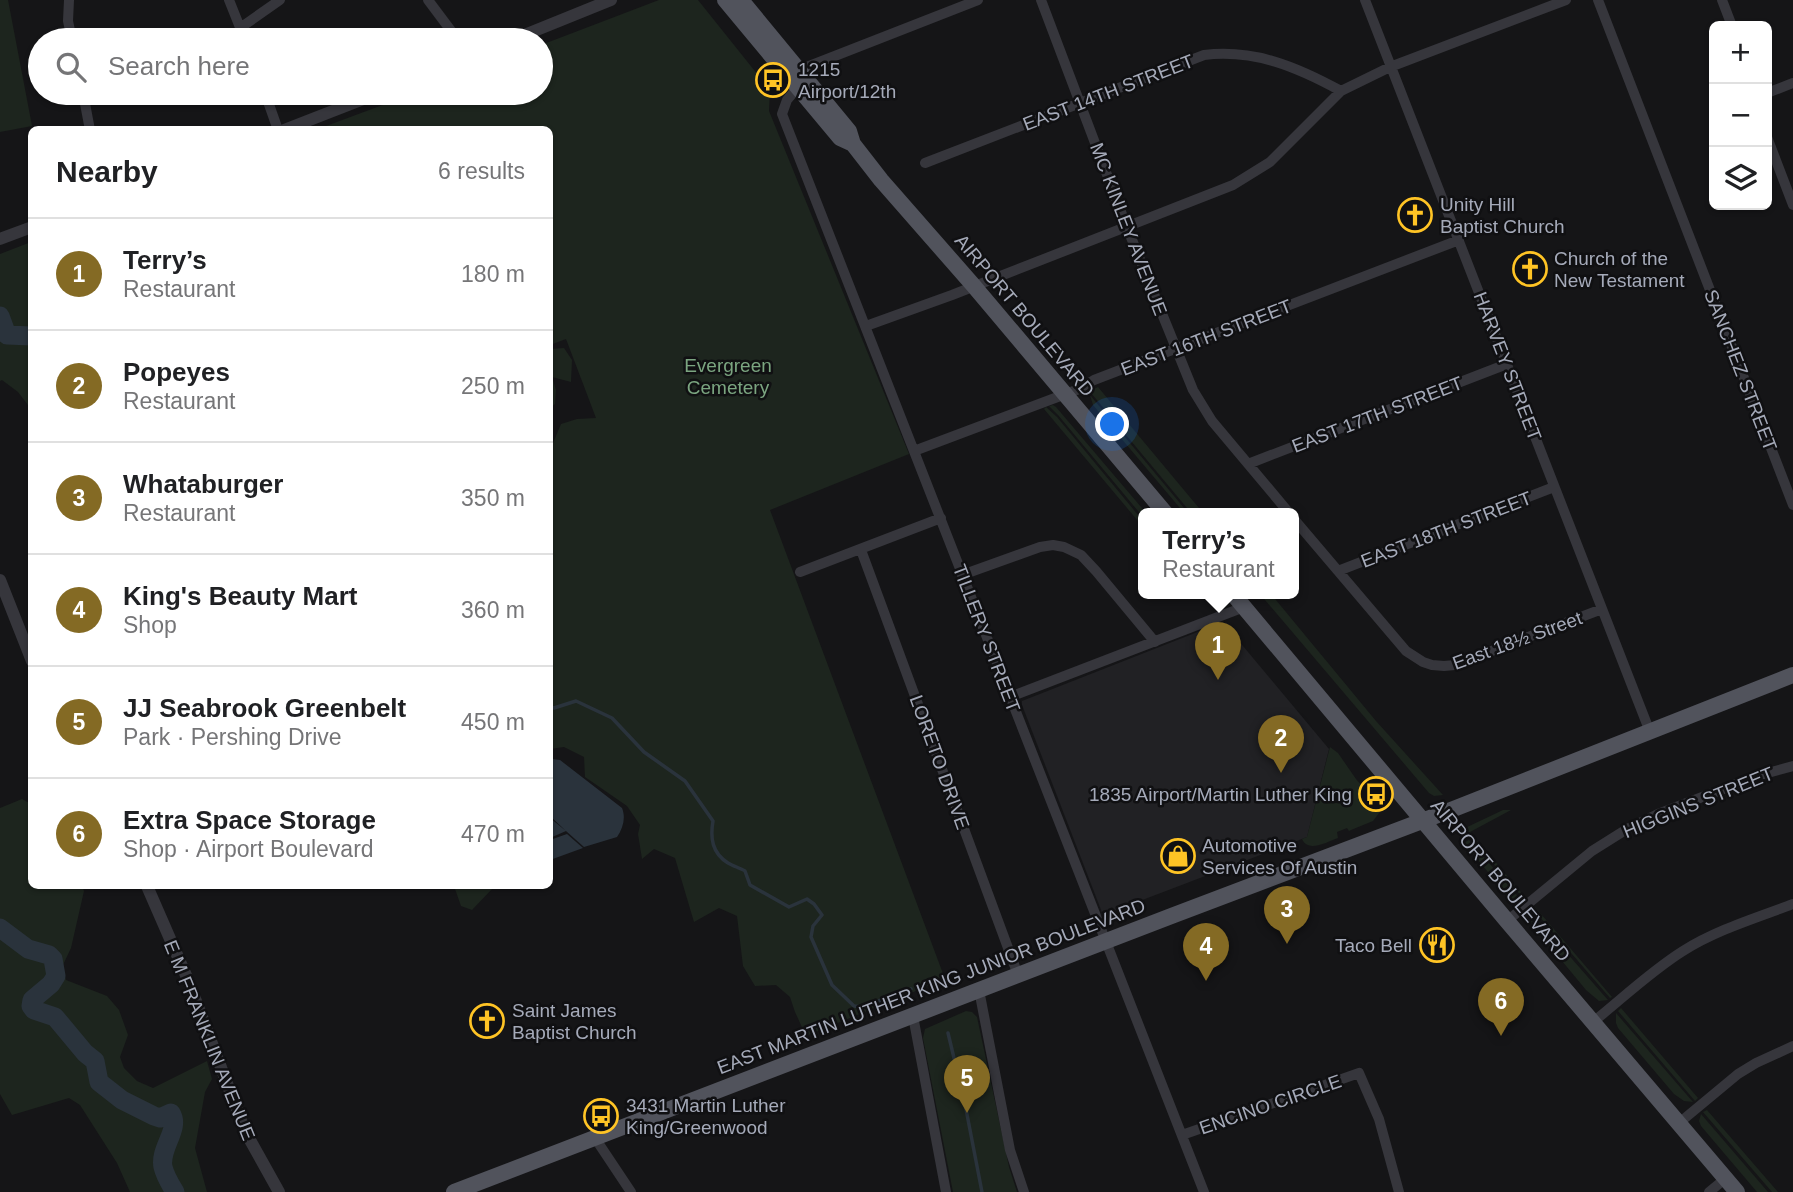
<!DOCTYPE html>
<html lang="en">
<head>
<meta charset="utf-8">
<style>
  body { margin:0; font-family:Helvetica,sans-serif; background:#f2f2f2; color:#202124 }
  .controls { position:absolute; right:21px; top:21px; display:grid; overflow:hidden; border-radius:10px; box-shadow:0 2px 5px #0004 }
  .controls button { width:63px; height:63px; display:grid; place-items:center; padding:0; border:0; border-bottom:2px solid #e0e0e0; background:#fff; color:#202124; font:35px sans-serif }
  .you { position:absolute; left:1113px; top:425px; width:24px; height:24px; margin:-18px; border:5px solid #fff; border-radius:50%; background:#1a73e8; box-shadow:0 0 0 10px #1a73e833 }
  .badge { display:grid; place-items:center; width:46px; height:46px; border-radius:50%; background:#846a24; color:#fff; font-size:23px; font-weight:700 }
  .pin { position:absolute; translate:-50% -58px; filter:drop-shadow(0 2px 4px #0008) }
  .pin::after { content:''; position:absolute; top:37px; width:24px; height:21px; background:inherit; clip-path:polygon(0 0,100% 0,50% 100%) }
  .popup { position:absolute; left:1138px; top:508px; width:161px; height:91px; box-sizing:border-box; display:grid; place-content:center; border-radius:10px; background:#fff; filter:drop-shadow(0 2px 5px #0005); font-size:23px; white-space:nowrap; color:#757577 }
  .popup b { font-size:26px; color:#202124 }
  .popup::after { content:''; position:absolute; left:50%; top:100%; margin-left:-14px; border:14px solid transparent; border-top-color:#fff }
  .list { margin:0; padding:0; list-style:none }
  h2 { display:flex; justify-content:space-between; align-items:center; height:91px; margin:0; padding:0 28px; font-size:30px }
  h2 small { font-size:23px; font-weight:400; color:#757577 }
  .list li { display:grid; grid-template-columns:46px 1fr auto; gap:21px; align-items:center; box-sizing:border-box; height:112px; padding:0 28px; border-top:2px solid #e0e0e0 }
  .list b { display:block; font-size:26px; white-space:nowrap }
  .list p { margin:0; font-size:23px; white-space:nowrap; color:#757577 }
  .list em { font-size:23px; font-style:normal; color:#757577 }
  .icon { flex:none; width:38px; height:38px; fill:none; stroke:currentColor; stroke-width:2; stroke-linecap:round; stroke-linejoin:round }
  .map { position:relative; flex:none; width:1793px; height:1192px; overflow:hidden }
  .search { position:absolute; background:#fff; box-shadow:0 2px 5px #0004; left:28px; top:28px; width:525px; height:77px; display:flex; align-items:center; gap:18px; box-sizing:border-box; padding:0 24px; border-radius:38px; color:#757577; font-size:26px }
  .panel { position:absolute; background:#fff; box-shadow:0 2px 5px #0004; left:28px; top:126px; width:525px; height:763px; border-radius:10px }
  .map>svg:first-child { display:block }
  .built { fill:#212124 }
  .green { fill:#1d251e }
  .water { fill:#2a333c }
  .lines { fill:none; stroke-linecap:round; stroke-linejoin:round }
  .stream { stroke:#2a333c; stroke-width:3.5 }
  .river { stroke:#2a333c; stroke-width:19 }
  .minor { stroke:#36363c; stroke-width:10 }
  .tertiary { stroke:#36363c; stroke-width:12 }
  .primary { stroke:#51535c; stroke-width:16 }
  .labels { text-anchor:middle; stroke-width:5; stroke-linejoin:round; paint-order:stroke }
  .poi-label { font-size:19px; fill:#a5aab9; stroke:#101012; text-anchor:start }
  .street-label { font-size:19px; fill:#a5aab9; stroke:#101012 }
  .park-label { font-size:19px; fill:#7ba580; stroke:#101012 }
</style>
</head>
<body>
<div class="map">
<svg width="1793" height="1192" viewBox="0 0 1793 1192">
  <rect width="100%" height="100%" fill="#151517"/>
  <!-- built -->
  <path class="built" d="M1223,622L1329,749L1307,837L1103,915L1022,705V701Z"/>
  <!-- green -->
  <path class="green" d="M0,0H8L32,126L0,132Z
    M659,0H698L770,90L769,111L909,454L770,510L945,979L806,1036L795,1012L790,997L776,985L755,986L743,966L737,916L719,908L694,922L675,858L654,849L642,859L638,834L640,825L627,806L585,777L584,757L564,747L550,749V441L553,443L561,424L577,419L596,418L566,339L550,345V130L318,129L415,93H541V45Z
    M31,242V409L18,392L2,380L0,381V254Z
    M564,348L572,360L571,382L552,377L556,390L555,404L550,408V349Z
    M1098,387L1204,514H1192L1091,393L1094,389Z
    M1090,395L1189,514H1185L1093,405Z
    M1053,405L1056,407L1147,514H1143V517L1058,415L1049,406Z
    M1046,407L1057,417L1143,521V527L1044,409Z
    M1260,594H1271L1376,721L1443,795L1434,796L1429,793Z
    M1330,747L1338,753L1356,779L1382,809L1373,821L1351,830L1349,831L1347,828L1337,832L1338,838C1327,842 1308,853 1302,839L1307,837Z
    M22,799L31,804L32,886H82L84,891L71,948L62,967L66,980L107,996L119,1010L128,1035L120,1057L124,1068L137,1081L153,1088L207,1061L212,1079L205,1092L195,1148L207,1192H130L117,1163L80,1105L69,1098L12,1115L0,1094V808Z
    M1503,810H1511L1470,832L1525,897L1524,899L1463,829Z
    M1469,840L1521,900L1519,902L1511,900L1464,843Z
    M454,886H510L492,889L472,910L461,906Z
    M1535,907L1612,997L1610,998L1533,909Z
    M1530,911L1608,1000L1599,1001L1586,990L1529,921L1528,915Z
    M1621,1008L1698,1098L1695,1101L1618,1011Z
    M966,1011L972,1012L977,1017L1009,1167L1017,1192H953L923,1038L925,1029Z
    M1616,1013L1693,1102L1684,1101L1674,1094L1618,1028L1616,1023Z
    M1707,1110L1778,1192H1772L1703,1112Z
    M1701,1114L1768,1192H1757L1701,1126L1699,1121Z"/>
  <!-- water -->
  <path class="water" d="M552,759L560,760L622,808C626,818 623,828 617,837L584,847L566,831L550,838V818L566,831L550,816V760Z
    M567,834L583,848L550,860V840Z"/>
  <g class="lines">
    <!-- stream -->
    <path class="stream" d="M550,707L554,708L576,701L612,718L644,752L685,781L713,821C710,838 712,853 728,863C733,866 740,868 745,871L750,885L789,907L807,899L814,904L822,915L813,926L811,937L832,985L854,1006L862,1007L911,989
      M948,1033L965,1104L982,1192"/>
    <!-- river -->
    <path class="river" d="M0,316L7,335L32,336
      M0,928L28,949L49,955L53,959L56,976L51,984L32,1000L31,1006L34,1010L55,1017L85,1053L95,1061L99,1082L122,1100L154,1116L160,1118L171,1113C181,1129 159,1148 163,1167C165,1175 170,1184 175,1192"/>
    <!-- minor -->
    <path class="minor" d="M69,0L68,21L72,40
      M229,0L245,40
      M428,0L458,40
      M1041,0L1126,225L1193,390L1212,421L1290,514
      M1365,0L1650,732
      M1598,0L1793,505
      M1722,0L1732,26
      M240,28L280,0
      M799,70L978,0
      M798,87L787,100L782,114L1204,1192
      M83,93L90,130
      M265,93L278,130
      M1767,93L1793,83
      M1767,137L1793,205
      M925,163L1204,55C1255,49 1297,67 1341,91L1390,67L1566,0
      M866,326L952,295L1233,185L1270,162L1341,91
      M914,451L1079,389L1094,380L1459,240
      M1248,464L1507,364
      M1293,518L1406,651L1423,662L1432,665L1444,666L1455,665L1602,609
      M861,550L1018,975
      M1338,571L1554,487
      M800,572L941,518
      M962,575L1040,547L1053,545L1064,547L1081,555L1096,571L1155,642
      M1010,697L1244,607
      M1507,921L1592,851L1627,829L1658,814L1757,776L1793,766
      M979,990L1010,1150L1024,1192
      M913,1016L946,1192
      M1593,1022C1623,998 1651,971 1683,951C1716,930 1756,918 1793,904
      M1679,1123L1738,1074L1756,1063L1793,1046
      M1182,1135L1359,1073L1379,1119L1399,1192
      M595,1138L631,1192
      M1709,1192L1726,1178"/>
    <!-- tertiary -->
    <path class="tertiary" d="M512,40L611,0
      M284,130L379,93
      M0,239L32,227
      M0,580L32,661
      M147,886L188,980L245,1131L279,1192"/>
    <!-- primary -->
    <path class="primary" d="M725,0L840,138L853,144
      M741,0L849,131L853,144L881,180L973,285L1166,514
      M1233,594L1507,921L1737,1192
      M454,1192L1174,915L1451,810L1793,675"/>
  </g>
  <!-- icons -->
  <defs>
    <g id="bus-ring" transform="scale(1.75)"><circle r="9.5" fill="#101012" stroke="#ffc425" stroke-width="1.5"/><path d="M-5-6H5V4H4V6H2V4H-2V6H-4V4H-5ZM-3.5-4V0h7V-4ZM-3.5 1.2v1.5H-2V1.2ZM2 1.2v1.5H3.5V1.2Z" fill="#ffc425"/></g>
    <g id="church-ring" transform="scale(1.75)"><circle r="9.5" fill="#101012" stroke="#ffc425" stroke-width="1.5"/><path d="M-1.2-6h2.4v3.5h3.3v2.4h-3.3V6h-2.4V-.1h-3.3v-2.4h3.3Z" fill="#ffc425"/></g>
    <g id="shop-ring" transform="scale(1.75)"><circle r="9.5" fill="#101012" stroke="#ffc425" stroke-width="1.5"/><path d="M-5-2.5h2.3a2.7 3.5 0 0 1 5.4 0H5L5.5 6h-11ZM-1.5-2.5h3a1.5 2.3 0 0 0-3 0Z" fill="#ffc425"/></g>
    <g id="restaurant-ring" transform="scale(1.75)"><circle r="9.5" fill="#101012" stroke="#ffc425" stroke-width="1.5"/><path d="M-5-6h1v4h1v-4h1v4h1v-4h1v5L-1.5 .5V6h-2V.5L-5-1ZM5-6V6H3V1.5H1.5Q1.5-4 5-6Z" fill="#ffc425"/></g>
  </defs>
  <g fill-rule="evenodd">
    <use href="#bus-ring" x="773" y="80"/>
    <use href="#church-ring" x="1415" y="215"/>
    <use href="#church-ring" x="1530" y="269"/>
    <use href="#bus-ring" x="1376" y="794"/>
    <use href="#shop-ring" x="1178" y="856"/>
    <use href="#restaurant-ring" x="1437" y="945"/>
    <use href="#church-ring" x="487" y="1021"/>
    <use href="#bus-ring" x="601" y="1116"/>
  </g>
  <g class="labels">
    <!-- poi labels -->
    <g class="poi-label">
      <text x="798" y="76">1215<tspan x="798" dy="22">Airport/12th</tspan></text>
      <text x="1440" y="211">Unity Hill<tspan x="1440" dy="22">Baptist Church</tspan></text>
      <text x="1554" y="265">Church of the<tspan x="1554" dy="22">New Testament</tspan></text>
      <text x="1352" y="801" text-anchor="end">1835 Airport/Martin Luther King</text>
      <text x="1202" y="852">Automotive<tspan x="1202" dy="22">Services Of Austin</tspan></text>
      <text x="1412" y="952" text-anchor="end">Taco Bell</text>
      <text x="512" y="1017">Saint James<tspan x="512" dy="22">Baptist Church</tspan></text>
      <text x="626" y="1112">3431 Martin Luther<tspan x="626" dy="22">King/Greenwood</tspan></text>
    </g>
    <!-- street labels -->
    <g class="street-label">
      <text transform="translate(1108 92) rotate(-21)" y="7">EAST 14TH STREET</text>
      <text transform="translate(1129 229) rotate(69)" y="7">MC KINLEY AVENUE</text>
      <text transform="translate(1025 315) rotate(50)" y="7">AIRPORT BOULEVARD</text>
      <text transform="translate(1206 337) rotate(-21)" y="7">EAST 16TH STREET</text>
      <text transform="translate(1508 366) rotate(69)" y="7">HARVEY STREET</text>
      <text transform="translate(1741 370) rotate(69)" y="7">SANCHEZ STREET</text>
      <text transform="translate(1377 414) rotate(-21)" y="7">EAST 17TH STREET</text>
      <text transform="translate(1446 529) rotate(-21)" y="7">EAST 18TH STREET</text>
      <text transform="translate(987 638) rotate(69)" y="7">TILLERY STREET</text>
      <text transform="translate(1517 640) rotate(-20)" y="7">East 18½ Street</text>
      <text transform="translate(940 762) rotate(70)" y="7">LORETO DRIVE</text>
      <text transform="translate(1698 802) rotate(-22)" y="7">HIGGINS STREET</text>
      <text transform="translate(1501 880) rotate(50)" y="7">AIRPORT BOULEVARD</text>
      <text transform="translate(931 986) rotate(-21)" y="7">EAST MARTIN LUTHER KING JUNIOR BOULEVARD</text>
      <text transform="translate(210 1040) rotate(68)" y="7">E M FRANKLIN AVENUE</text>
      <text transform="translate(1270 1104) rotate(-19)" y="7">ENCINO CIRCLE</text>
    </g>
    <!-- park labels -->
    <g class="park-label">
      <text x="728" y="372">Evergreen<tspan x="728" dy="22">Cemetery</tspan></text>
    </g>
  </g>
</svg>
<div class="controls">
<button>+</button>
<button>−</button>
<button><svg class="icon" aria-label="layers" viewBox="0 0 24 24"><path d="M12 4l9 5-9 5-9-5zM3 14l9 5 9-5"/></svg></button>
</div>
<div class="you"></div>
<div class="pin badge" style="left:1218px;top:680px">1</div>
<div class="popup"><b>Terry’s</b>Restaurant</div>
<div class="pin badge" style="left:1281px;top:773px">2</div>
<div class="pin badge" style="left:1287px;top:944px">3</div>
<div class="pin badge" style="left:1206px;top:981px">4</div>
<div class="pin badge" style="left:967px;top:1113px">5</div>
<div class="pin badge" style="left:1501px;top:1036px">6</div>
<div class="search"><svg class="icon" aria-label="search" viewBox="0 0 24 24"><circle cx="10" cy="10" r="6"/><path d="M15 15l6 6"/></svg>Search here</div>
<section class="panel">
<h2>Nearby<small>6 results</small></h2>
<ul class="list">
<li><span class="badge">1</span><div><b>Terry’s</b><p>Restaurant</p></div><em>180 m</em></li>
<li><span class="badge">2</span><div><b>Popeyes</b><p>Restaurant</p></div><em>250 m</em></li>
<li><span class="badge">3</span><div><b>Whataburger</b><p>Restaurant</p></div><em>350 m</em></li>
<li><span class="badge">4</span><div><b>King's Beauty Mart</b><p>Shop</p></div><em>360 m</em></li>
<li><span class="badge">5</span><div><b>JJ Seabrook Greenbelt</b><p>Park · Pershing Drive</p></div><em>450 m</em></li>
<li><span class="badge">6</span><div><b>Extra Space Storage</b><p>Shop · Airport Boulevard</p></div><em>470 m</em></li>
</ul>
</section>
</div>
</body>
</html>
